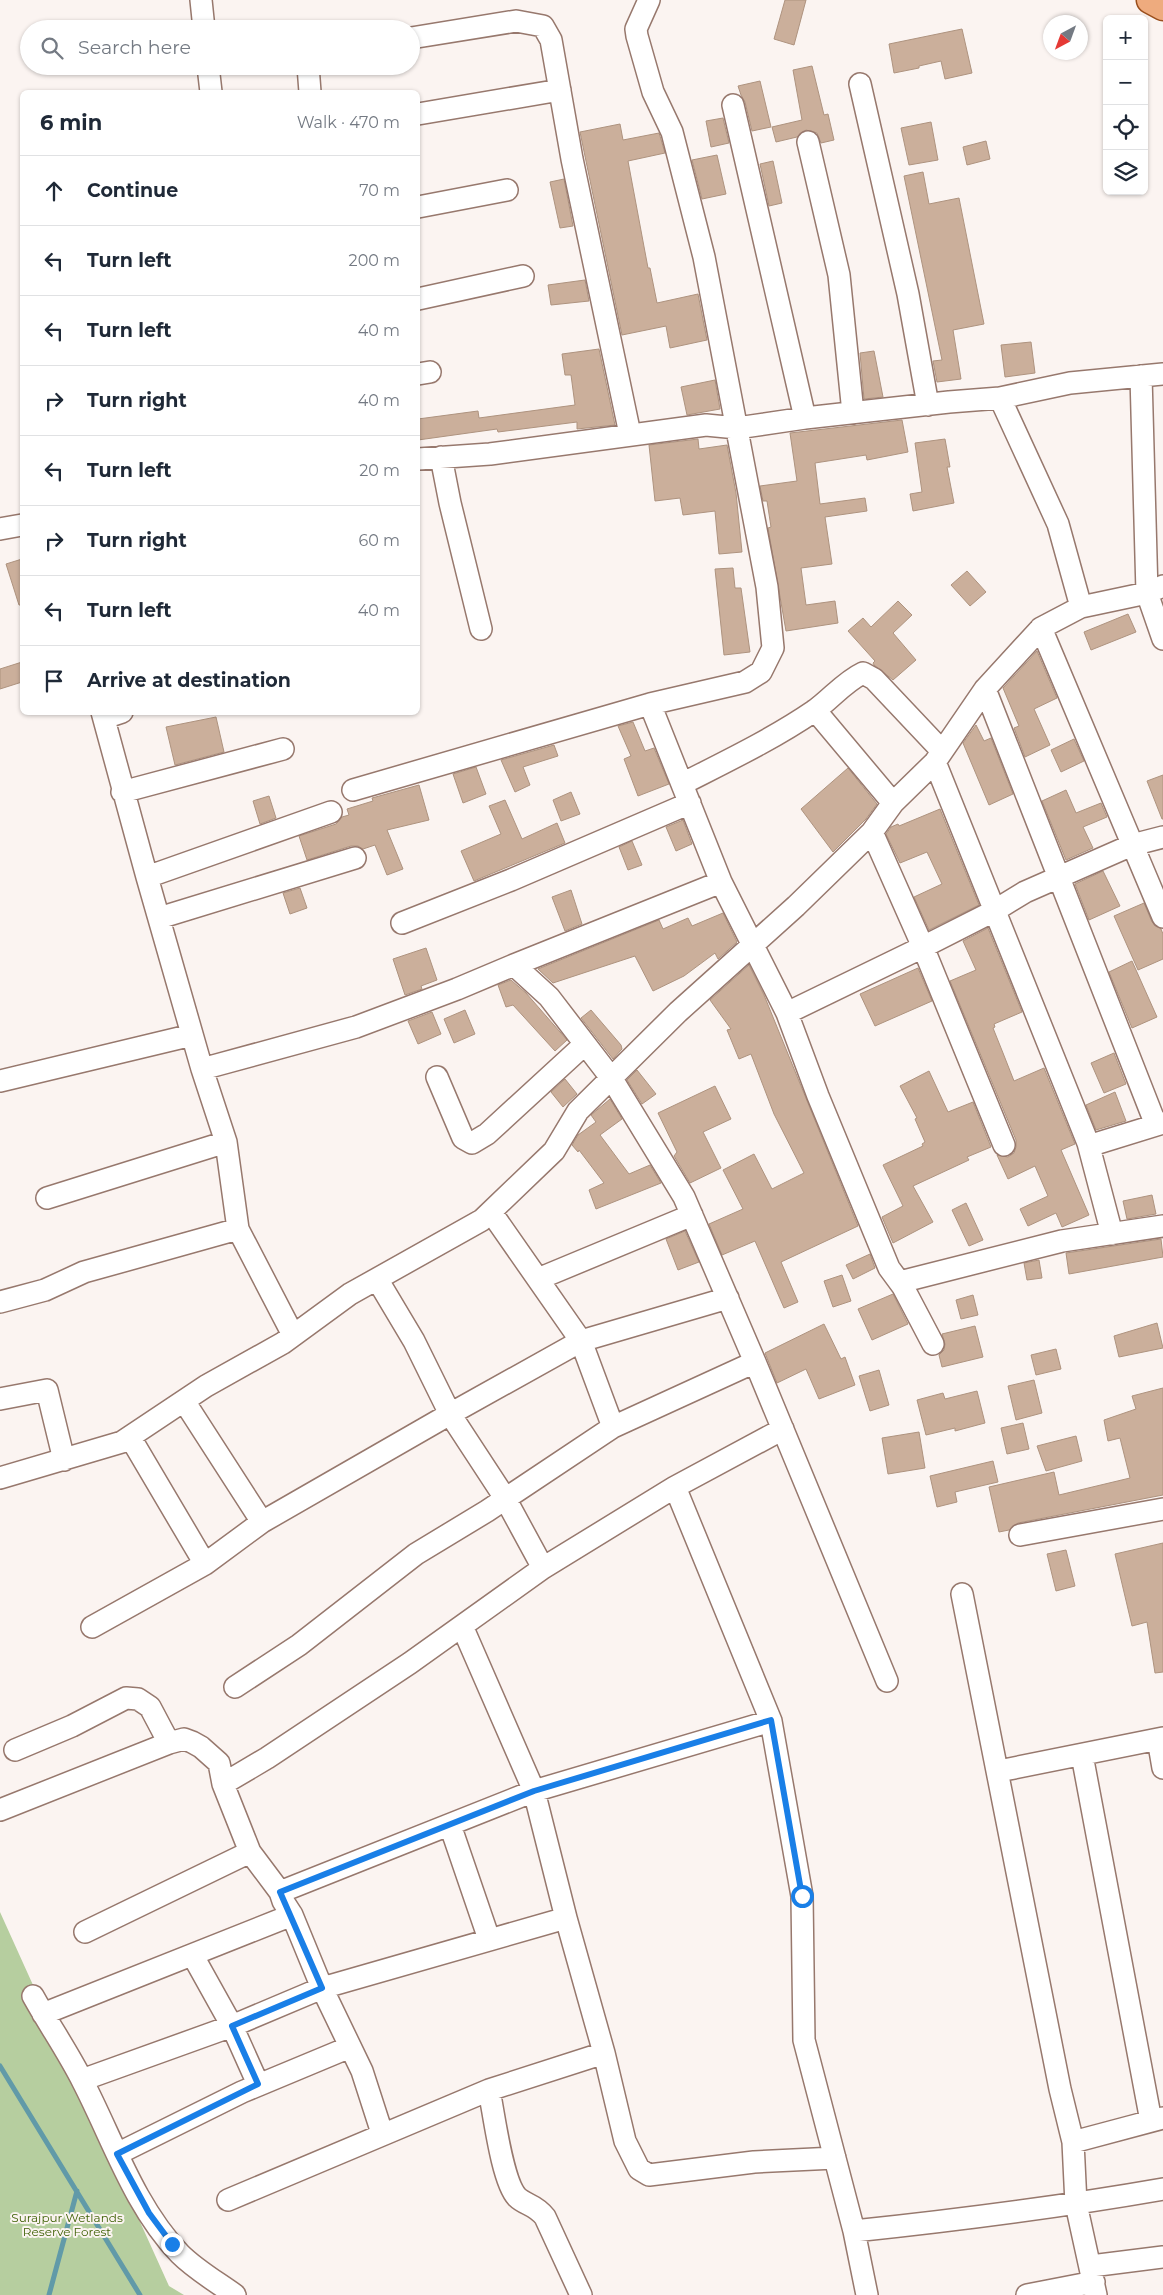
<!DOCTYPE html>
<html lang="en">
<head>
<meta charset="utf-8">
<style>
  body { margin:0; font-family:Montserrat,sans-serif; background:#f2f2f3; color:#1f2937 }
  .controls { position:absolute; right:15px; top:15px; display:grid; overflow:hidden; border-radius:8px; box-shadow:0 1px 4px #0004 }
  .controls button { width:45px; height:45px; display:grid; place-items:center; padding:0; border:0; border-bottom:1px solid #e0e1e3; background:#fff; color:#1f2937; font:25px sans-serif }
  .compass { position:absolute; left:1043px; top:15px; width:45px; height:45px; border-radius:50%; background:#fff; box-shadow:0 1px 4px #0004; rotate:221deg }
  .stop { position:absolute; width:15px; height:15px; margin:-11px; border:4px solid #197fe7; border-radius:50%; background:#fff }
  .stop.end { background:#197fe7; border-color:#fff; box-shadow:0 1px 5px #0008 }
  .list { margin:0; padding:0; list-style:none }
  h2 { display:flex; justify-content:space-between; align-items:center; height:65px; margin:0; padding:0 20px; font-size:21px }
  h2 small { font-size:16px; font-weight:400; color:#747a83 }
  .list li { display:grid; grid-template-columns:32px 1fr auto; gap:15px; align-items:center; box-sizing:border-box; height:70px; padding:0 20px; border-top:1px solid #e0e1e3 }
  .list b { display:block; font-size:19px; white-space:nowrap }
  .list em { font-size:16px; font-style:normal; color:#747a83 }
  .icon { flex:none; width:28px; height:28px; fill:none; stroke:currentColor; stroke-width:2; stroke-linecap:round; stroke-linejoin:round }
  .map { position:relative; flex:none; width:1163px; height:2295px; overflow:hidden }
  .search { position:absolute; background:#fff; box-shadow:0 1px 4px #0004; left:20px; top:20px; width:400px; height:55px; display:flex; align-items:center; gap:12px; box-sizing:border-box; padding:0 18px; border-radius:28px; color:#747a83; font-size:19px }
  .panel { position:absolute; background:#fff; box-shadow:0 1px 4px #0004; left:20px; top:90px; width:400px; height:625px; border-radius:8px }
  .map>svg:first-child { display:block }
  .green { fill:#b6ce9f }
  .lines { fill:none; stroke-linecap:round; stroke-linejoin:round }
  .stream { stroke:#619aa8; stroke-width:5 }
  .building { fill:#cbaf9b; stroke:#ae937f }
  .minor-casing { stroke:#97786d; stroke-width:24 }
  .major-casing { stroke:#9a4e1c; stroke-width:29 }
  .minor { stroke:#fff; stroke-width:21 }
  .major { stroke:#eeab7e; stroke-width:26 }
  .route { stroke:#197fe7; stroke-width:6 }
  .labels { text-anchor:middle; stroke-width:4; stroke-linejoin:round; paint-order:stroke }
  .park-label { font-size:12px; fill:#406207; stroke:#fbf4f1 }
</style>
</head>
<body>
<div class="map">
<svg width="1163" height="2295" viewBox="0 0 1163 2295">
  <rect width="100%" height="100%" fill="#fbf4f1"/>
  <!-- green -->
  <path class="green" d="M0,1912L169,2286L184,2295H0Z"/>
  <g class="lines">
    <!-- stream -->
    <path class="stream" d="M0,2066L140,2295
      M49,2295L77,2191"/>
  </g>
  <!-- building -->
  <path class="building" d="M785,0H806L794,45L774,39Z
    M962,29L972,73L945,79L941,61L919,66V68L894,73L889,44Z
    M812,66L824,115L828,114L834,140L821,143L817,133L806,130L797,137L776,142L772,127L802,120L793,70Z
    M760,81L771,127L752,131L745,102L741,95L738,86Z
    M723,118L729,143L711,147L706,121Z
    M931,122L938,160L909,165L901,128Z
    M620,124L623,140L659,133L660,136L665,153L628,161L648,268H650L657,303L698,294L707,340L670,348L666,326L622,335L580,132Z
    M986,141L990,159L967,165L963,147Z
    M717,155L726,194L702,199L692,160Z
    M773,161L782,203L769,206L760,164Z
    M923,172L929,204L959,198L984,324L953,330L961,379L937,382L933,361L942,360L904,176Z
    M564,179L573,226L560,228L550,182Z
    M585,280L589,301L551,305L548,285Z
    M1031,342L1035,373L1005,377L1001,345Z
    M599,349L615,425L577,429V422L498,432L497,429L418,440V419L478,411L479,418L575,405L571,375H565L562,354Z
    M874,351L883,397L864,399L860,353Z
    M715,380L720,409L687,415L681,387Z
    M902,420L908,452L867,460L866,455L815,463L820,504L865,498L867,511L825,517L832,564L801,568L806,605L835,601L838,623L786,631L768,528L771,527L767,501H763L760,486L797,481L790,433Z
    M698,439L699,449L727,445L736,493L742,552L719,554L715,511L683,515L680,498L655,501L649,445Z
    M945,439L950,467H947L954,503L913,511L910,494L922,492L915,443Z
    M22,559V605H19L6,564Z
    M733,568L735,588H741L750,652L724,655L715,569Z
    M967,571L986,592L970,606L951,585Z
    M898,601L912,615L893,633L916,660L893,680L874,665L873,663L875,661L848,631L863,618L871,627Z
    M1128,614L1136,632L1091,650L1084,632Z
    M1037,651L1057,698L1034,709L1050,745L1025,757L1014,728L1019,726L1003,688Z
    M22,662V682L0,689V669Z
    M216,717L224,752L175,765L166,727Z
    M633,722L645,751L654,748L669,784L638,796L624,759L631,756L618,726Z
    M976,725L984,741L991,738L1013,794L989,805L963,743Z
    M1074,739L1084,761L1061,772L1051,750Z
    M554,745L558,756L523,767L530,785L515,792L501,760Z
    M476,767L486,794L463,803L453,774Z
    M848,768L877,804L866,819L833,852L801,809Z
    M1163,775V819H1162L1147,781Z
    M419,785L429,820L387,830L403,869L387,875L375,845L363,849L358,846H351L307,860L299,836L336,824L342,817L349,815L347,809L373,801L372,798Z
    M1066,790L1076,813L1101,803L1107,817L1083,827L1093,848L1066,860L1042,801Z
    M571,792L580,814L561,821L553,800Z
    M269,796L276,818L260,824L253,801Z
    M505,800L522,839L557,823L565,843L474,881L461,851L501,834L489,806Z
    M940,809L979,905L929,930L914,897L942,884L927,852L900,863L886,834L891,827L898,824L899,826Z
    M683,820L692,844L676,851L666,827Z
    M632,841L642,865L628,870L619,847Z
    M1103,871L1120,906L1089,920L1075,884Z
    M300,888L307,908L290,914L283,893Z
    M571,890L582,924L565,931L552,897Z
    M1144,903L1152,922L1161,929L1163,934V959L1138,970L1114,916Z
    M723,913L737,942L718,959L715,953L684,976L653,991L635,956L553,983L538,969L659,920L663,929L688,918L692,926Z
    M988,928L1022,1012L994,1024L995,1027L993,1028L1003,1053L1014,1081L1044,1068L1075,1144L1061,1150L1089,1215L1062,1227L1056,1213L1028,1226L1020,1209L1048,1196L1035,1166L1008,1179L997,1155L1008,1157L1014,1153L1016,1147V1140L950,981L976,970L963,941Z
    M426,948L437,980L421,986L422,989L405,995L393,959Z
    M1132,961L1157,1017L1132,1028L1109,972Z
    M749,965L764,995L858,1226L781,1262L798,1302L784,1308L755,1241L722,1255L709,1224L743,1209L723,1170L754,1154L772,1189L804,1173L774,1114L751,1054L739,1059L727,1030L731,1029L710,1000Z
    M918,968L932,1001L875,1026L860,994Z
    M511,980L526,993L567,1040L555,1051L513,1005L506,1007L498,985Z
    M465,1010L475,1034L454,1043L444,1019Z
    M591,1010L621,1045L622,1049L613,1059L581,1018Z
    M432,1012L441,1034L418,1044L408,1021Z
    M1114,1053L1126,1084L1104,1093L1091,1063Z
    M637,1070L656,1094L642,1104L627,1080Z
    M929,1071L948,1112L973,1102L991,1147L967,1157L969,1160L913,1186L933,1222L893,1243L882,1217L903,1206L883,1165L923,1146L922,1144L925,1142L915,1119L917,1118L900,1086Z
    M565,1079L577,1094L563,1107L551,1092Z
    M715,1086L731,1119L703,1132L721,1168L690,1183L674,1156L677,1152L658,1113Z
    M1115,1092L1126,1121L1096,1130L1086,1105Z
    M610,1099L622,1119L600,1135L629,1174L650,1165L661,1183L596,1209L589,1190L604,1183L579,1150L578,1152L572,1145L578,1135L596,1122L591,1115Z
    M1152,1195L1156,1214L1127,1219L1123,1201Z
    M966,1203L983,1240L969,1246L952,1210Z
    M685,1231L699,1262L678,1270L666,1239Z
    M1161,1239L1163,1257L1069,1274L1066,1253Z
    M870,1254L875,1268L853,1279L846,1265Z
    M1039,1260L1042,1278L1027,1280L1024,1263Z
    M842,1275L851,1301L833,1307L824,1281Z
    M893,1294L908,1324L872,1340L858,1309Z
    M973,1295L978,1315L961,1319L956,1300Z
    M1157,1323L1163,1348L1119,1357L1114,1336Z
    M824,1324L841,1359L845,1357L855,1385L819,1399L806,1369L777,1383L765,1353Z
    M975,1326L983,1357L942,1367L939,1355L944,1350L945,1344L942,1334Z
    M1056,1349L1061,1369L1036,1375L1031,1355Z
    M879,1370L889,1405L870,1411L859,1376Z
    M1034,1380L1042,1413L1016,1420L1008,1386Z
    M1163,1388V1495L1018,1523L1009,1530L999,1532L989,1487L1054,1472L1059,1495L1130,1478L1120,1438L1108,1441L1104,1420L1136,1409L1132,1396Z
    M977,1391L985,1423L955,1431V1428L926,1435L917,1400L943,1393L945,1399Z
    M1023,1423L1029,1449L1007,1454L1001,1428Z
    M919,1432L925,1468L888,1474L882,1438Z
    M1076,1436L1082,1461L1046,1471L1037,1446Z
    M993,1461L998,1482L955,1492L957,1502L937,1507L930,1476Z
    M1163,1543V1672L1155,1673L1147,1622L1132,1626L1115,1554Z
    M1066,1550L1075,1586L1056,1591L1047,1554Z"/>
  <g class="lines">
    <!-- minor casing -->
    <g class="minor-casing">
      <path id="minor" d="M201,0L204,29
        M411,38L516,21L543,26L551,40L572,159L630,434
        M208,66L211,92
        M308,66L310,92
        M860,84L908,294L928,405
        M733,105L805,418
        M418,114L560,90
        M808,142L839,275L853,413
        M418,207L507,190
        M418,299L523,276
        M418,374L430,372
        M1141,376L1147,593L1163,639
        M1000,398L1058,524L1081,607
        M441,457L450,503L481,629
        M418,459L490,454L706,425L737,428L805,418L949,402L1000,398L1070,383L1163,374
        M0,529L22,525
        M1041,628L1163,917
        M985,689L1156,1125
        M650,704L721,882L787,1013L818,1096L889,1268L903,1287L933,1344
        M815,710L893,803
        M102,712L147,877L202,1069L226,1142L238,1229L293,1335
        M104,718L122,712
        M935,762L1088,1143L1095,1144L1163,1123
        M682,784C727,761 773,739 814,711C831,699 844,682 863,673L874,679L942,751
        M353,790L650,704L745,682L761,672L773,648L767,587L704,257L672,132L653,92L637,36L636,29L649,0
        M122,792L283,749
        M872,832L923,947L1004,1145
        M147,877L331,812
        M159,918L355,858
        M402,923L511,880L690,803
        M514,965L721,882
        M787,1013L923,947L994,911L1025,892L1132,845L1163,837
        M202,1069L356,1027L457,989L514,965L549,997L612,1079L684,1197L755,1362L887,1681
        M437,1077L463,1138L472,1143L487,1134L585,1044
        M0,1081L192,1035
        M1088,1143L1112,1234
        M47,1198L226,1142
        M491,1212L581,1341L728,1298
        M377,1279L414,1341L450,1414L505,1498L543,1568
        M538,1279L692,1215
        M900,1282L1062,1241L1163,1226
        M0,1302L45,1290L84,1272L238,1229
        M0,1399L47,1390L64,1460
        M184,1401L262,1522
        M613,1427L755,1362
        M130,1437L205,1564
        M0,1478L122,1442L206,1386L283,1343L350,1294L482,1220L554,1151L578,1111L678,1012L796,906L872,832L893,803L935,762L985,689L1041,628L1081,607L1147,593L1163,586
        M675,1487L771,1721
        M1020,1535L1163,1509
        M962,1594L1060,2089L1073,2142L1076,2204L1096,2295
        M92,1627L205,1564L262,1522L450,1414L581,1341L613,1427L487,1511L416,1554L299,1645L235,1687
        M1158,1739L1163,1768
        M15,1750L72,1726L126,1698L138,1699L150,1707L169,1743
        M1082,1755L1151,2121
        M999,1771L1163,1738
        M223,1784L267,1758L410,1663L543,1568L675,1487L783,1429
        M0,1810L169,1743L184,1739L192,1742L201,1747L219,1763L223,1784L250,1852L280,1892L283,1901L292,1915L322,1988L362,2071L382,2133
        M450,1825L489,1939
        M280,1892L534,1791L771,1721L802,1896L804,2040L854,2231L867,2295
        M566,1918L604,2053L625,2141L639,2169L649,2175L754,2162L835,2158
        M85,1932L250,1852
        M193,1956L232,2026L258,2084
        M33,1996C49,2025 68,2052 83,2082C113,2140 134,2206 180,2254C196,2270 217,2282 235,2295
        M43,2014L292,1915
        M82,2080L232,2026L322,1988L566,1918L534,1791L462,1626
        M489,2090C494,2114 502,2181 517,2197C525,2205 535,2204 545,2217L581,2295
        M1073,2142L1163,2118
        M117,2154L242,2092L350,2047
        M228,2200L489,2090L604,2053
        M854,2231C958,2220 1060,2207 1163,2189
        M1091,2266L1163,2257
        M1027,2295L1094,2282"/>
    </g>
    <!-- major casing -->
    <g class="major-casing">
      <path id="major" d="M1150,0L1163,7"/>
    </g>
    <!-- minor -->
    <use href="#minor" class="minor"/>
    <!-- major -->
    <use href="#major" class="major"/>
  </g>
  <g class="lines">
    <!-- route -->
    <path class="route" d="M172,2244L149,2213L117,2154L258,2084L232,2026L322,1988L280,1892L534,1791L771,1720L802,1896"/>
  </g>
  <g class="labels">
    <!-- park labels -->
    <g class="park-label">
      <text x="67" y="2222">Surajpur Wetlands<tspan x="67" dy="14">Reserve Forest</tspan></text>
    </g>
  </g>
</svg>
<div class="controls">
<button>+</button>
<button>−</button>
<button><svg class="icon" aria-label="locate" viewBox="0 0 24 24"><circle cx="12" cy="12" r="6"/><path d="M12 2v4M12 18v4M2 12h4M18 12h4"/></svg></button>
<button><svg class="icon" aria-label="layers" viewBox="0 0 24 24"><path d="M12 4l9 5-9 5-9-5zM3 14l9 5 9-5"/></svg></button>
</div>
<svg class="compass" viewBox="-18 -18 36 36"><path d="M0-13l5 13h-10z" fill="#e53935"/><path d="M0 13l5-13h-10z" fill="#747a83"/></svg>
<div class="stop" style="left:802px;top:1896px"></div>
<div class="stop end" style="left:172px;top:2244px"></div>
<div class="search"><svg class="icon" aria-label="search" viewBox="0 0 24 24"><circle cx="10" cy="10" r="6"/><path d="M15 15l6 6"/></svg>Search here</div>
<section class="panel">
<h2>6 min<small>Walk · 470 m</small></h2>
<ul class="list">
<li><svg class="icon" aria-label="ahead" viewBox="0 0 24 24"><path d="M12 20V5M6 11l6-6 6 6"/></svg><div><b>Continue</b></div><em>70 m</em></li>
<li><svg class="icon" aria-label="left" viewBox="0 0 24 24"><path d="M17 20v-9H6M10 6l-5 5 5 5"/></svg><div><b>Turn left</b></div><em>200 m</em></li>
<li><svg class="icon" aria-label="left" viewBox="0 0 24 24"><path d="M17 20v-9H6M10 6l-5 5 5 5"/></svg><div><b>Turn left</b></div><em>40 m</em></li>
<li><svg class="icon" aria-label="right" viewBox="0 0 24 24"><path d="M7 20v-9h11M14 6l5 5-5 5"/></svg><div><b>Turn right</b></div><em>40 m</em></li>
<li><svg class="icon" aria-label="left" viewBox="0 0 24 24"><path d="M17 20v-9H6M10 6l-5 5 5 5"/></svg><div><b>Turn left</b></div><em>20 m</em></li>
<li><svg class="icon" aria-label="right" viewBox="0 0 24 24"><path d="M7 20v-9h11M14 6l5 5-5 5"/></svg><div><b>Turn right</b></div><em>60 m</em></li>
<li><svg class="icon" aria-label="left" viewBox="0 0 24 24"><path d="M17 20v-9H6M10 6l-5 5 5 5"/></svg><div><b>Turn left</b></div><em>40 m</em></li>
<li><svg class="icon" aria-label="arrive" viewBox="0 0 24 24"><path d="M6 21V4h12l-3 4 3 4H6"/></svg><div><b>Arrive at destination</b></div></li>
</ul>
</section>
</div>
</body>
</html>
